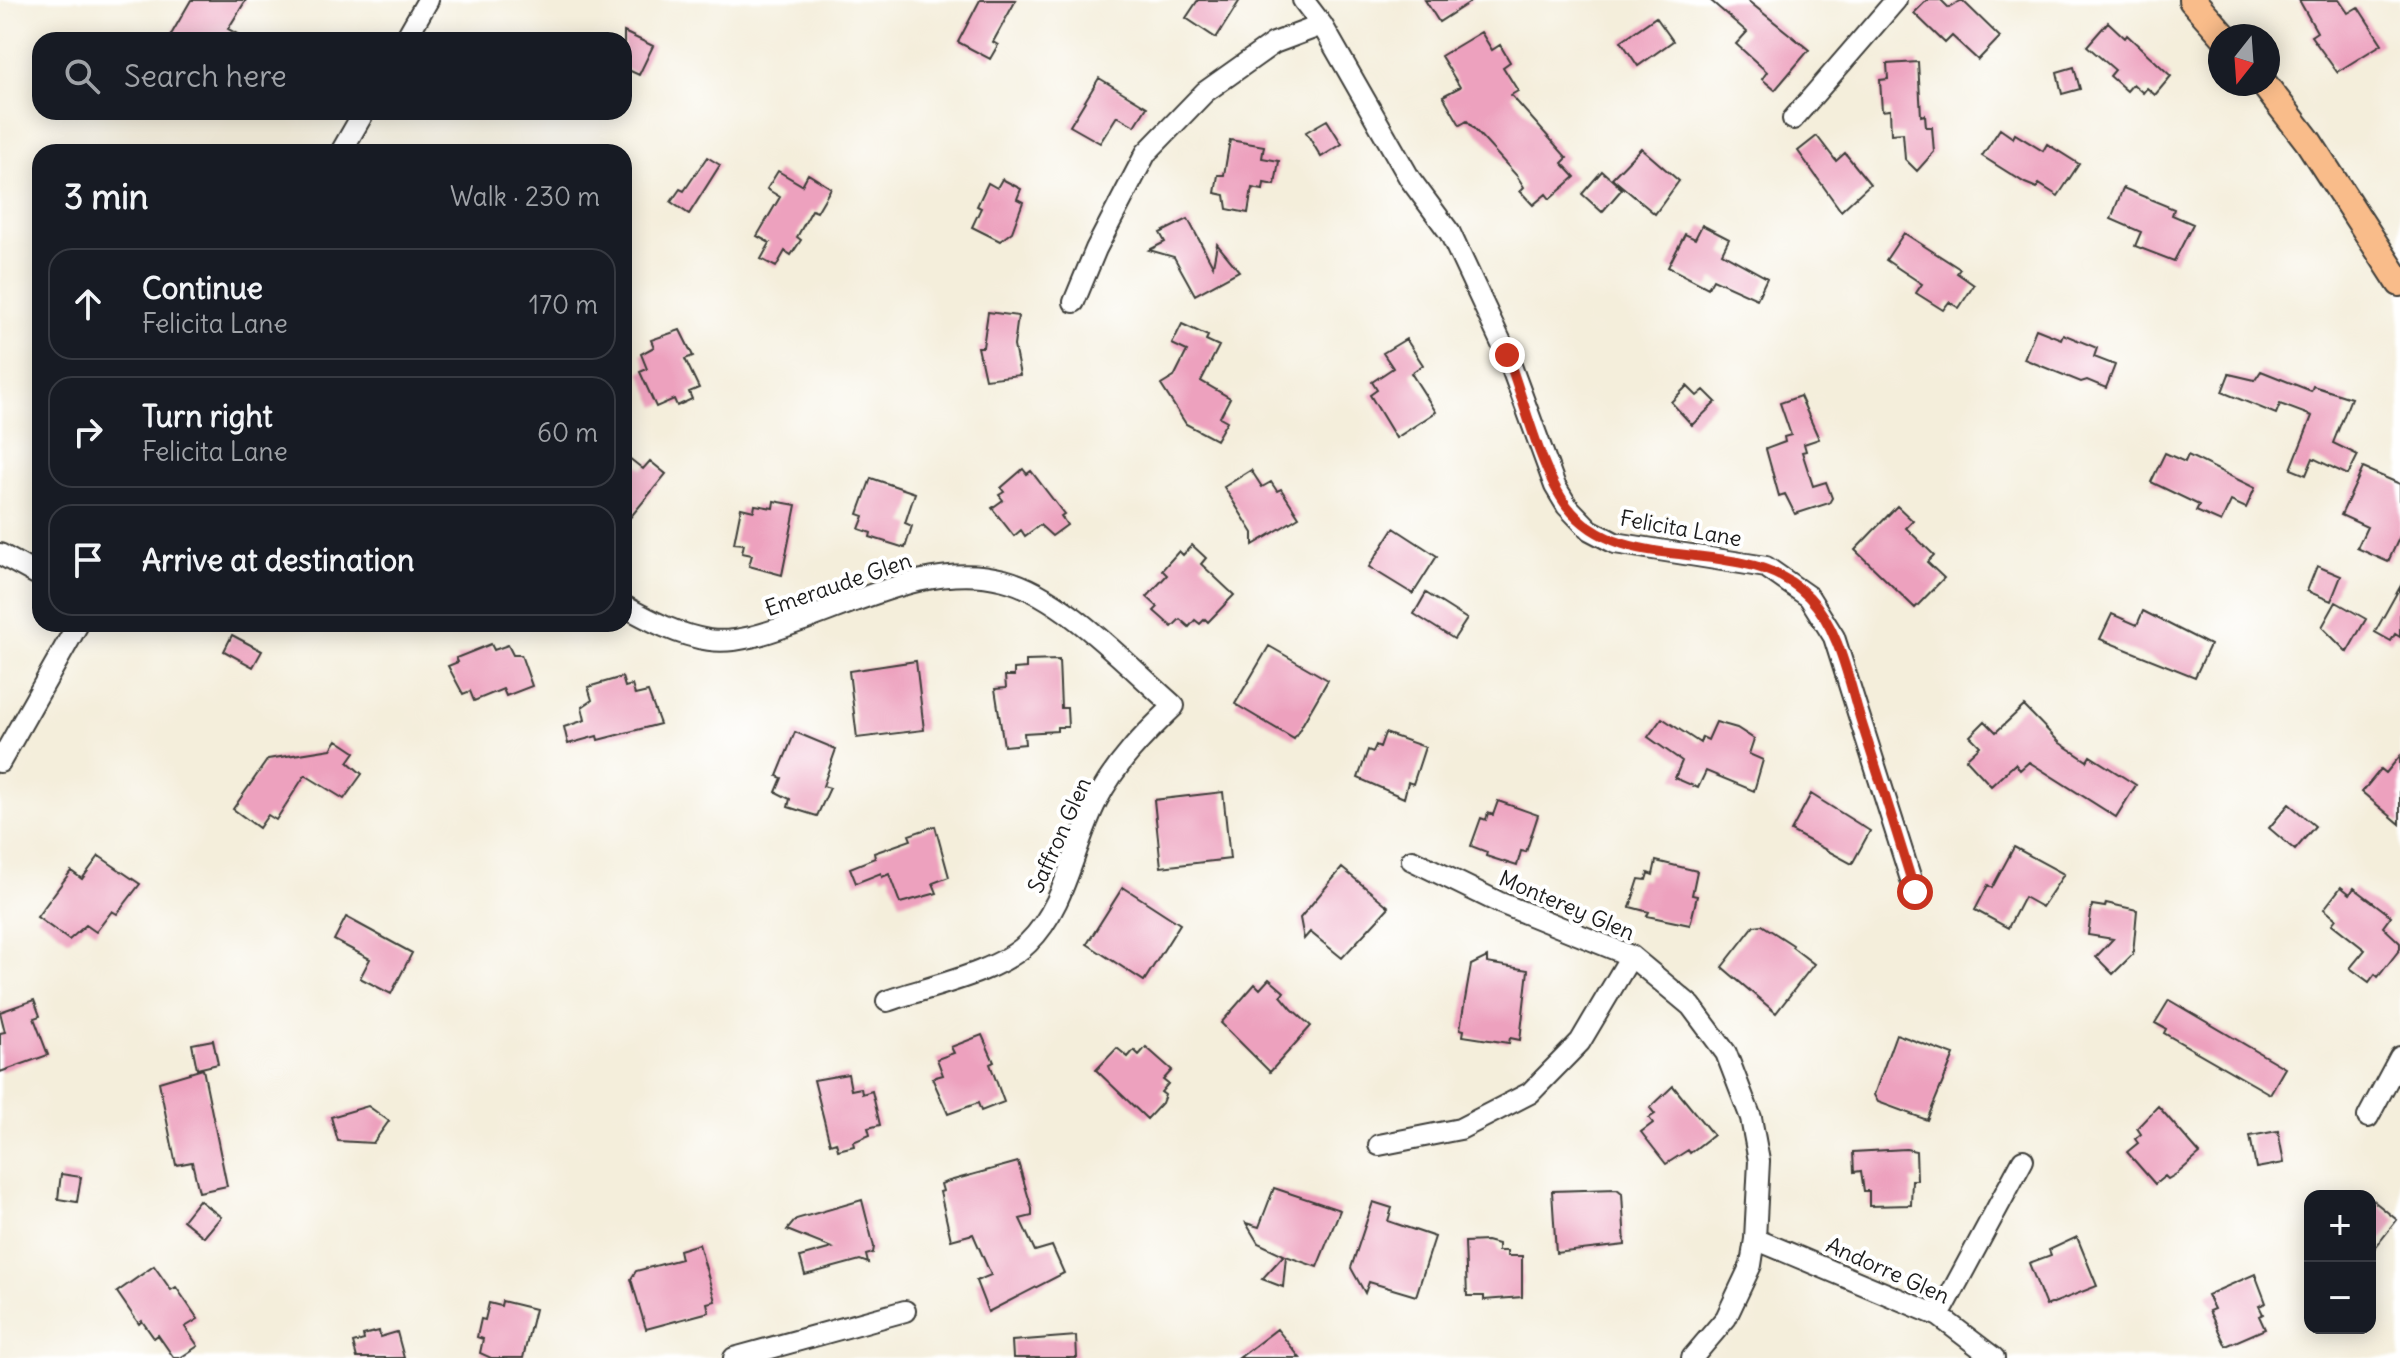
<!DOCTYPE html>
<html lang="en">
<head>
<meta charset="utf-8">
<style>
  body { margin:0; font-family:Delius,sans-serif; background:#242831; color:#f1f3f6 }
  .controls { position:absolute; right:24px; bottom:24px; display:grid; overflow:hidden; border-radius:16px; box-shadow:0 4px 20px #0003 }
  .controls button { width:72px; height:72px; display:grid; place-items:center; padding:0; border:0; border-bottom:2px solid #363941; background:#171b24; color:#f1f3f6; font:40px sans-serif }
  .compass { position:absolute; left:2208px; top:24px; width:72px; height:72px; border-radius:50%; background:#171b24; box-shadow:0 4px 20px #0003; rotate:197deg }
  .stop { position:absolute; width:24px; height:24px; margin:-18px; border:6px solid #c8321e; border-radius:50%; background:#fff }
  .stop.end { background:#c8321e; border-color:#fff; box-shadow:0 2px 8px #0008 }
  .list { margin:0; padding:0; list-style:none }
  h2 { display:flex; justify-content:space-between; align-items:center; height:104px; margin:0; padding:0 32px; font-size:34px }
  h2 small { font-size:26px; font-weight:400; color:#9ea1a6 }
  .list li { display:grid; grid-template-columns:52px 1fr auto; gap:24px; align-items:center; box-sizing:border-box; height:112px; margin:0 16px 16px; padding:0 16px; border:2px solid #363941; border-radius:24px }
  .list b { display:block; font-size:30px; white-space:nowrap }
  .list p { margin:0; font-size:26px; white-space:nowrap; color:#9ea1a6 }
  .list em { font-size:26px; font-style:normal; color:#9ea1a6 }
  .icon { flex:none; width:44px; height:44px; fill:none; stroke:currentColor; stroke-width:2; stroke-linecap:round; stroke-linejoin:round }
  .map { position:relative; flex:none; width:2400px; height:1358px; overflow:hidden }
  .search { position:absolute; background:#171b24; box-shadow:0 4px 20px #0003; left:32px; top:32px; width:600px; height:88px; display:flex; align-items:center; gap:20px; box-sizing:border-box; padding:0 28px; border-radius:24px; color:#9ea1a6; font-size:30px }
  .panel { position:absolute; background:#171b24; box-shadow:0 4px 20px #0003; left:32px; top:144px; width:600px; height:488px; border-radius:24px }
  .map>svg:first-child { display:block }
  .building { fill:#eda1be }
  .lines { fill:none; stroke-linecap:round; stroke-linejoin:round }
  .minor-casing { stroke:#3c3c39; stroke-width:24 }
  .major-casing { stroke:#3c3c39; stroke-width:30 }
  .minor { stroke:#fff; stroke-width:20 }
  .major { stroke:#f9bc8a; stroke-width:26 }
  .route { stroke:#c8321e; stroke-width:10 }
  .labels { text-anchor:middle; stroke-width:8; stroke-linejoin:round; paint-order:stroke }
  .street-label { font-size:22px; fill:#1c1c1c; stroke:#fff }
</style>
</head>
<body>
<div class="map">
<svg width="2400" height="1358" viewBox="0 0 2400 1358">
  <rect width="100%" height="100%" fill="#fff"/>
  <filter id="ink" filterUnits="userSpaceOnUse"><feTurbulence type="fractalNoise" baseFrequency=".0125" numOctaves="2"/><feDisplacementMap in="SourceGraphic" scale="16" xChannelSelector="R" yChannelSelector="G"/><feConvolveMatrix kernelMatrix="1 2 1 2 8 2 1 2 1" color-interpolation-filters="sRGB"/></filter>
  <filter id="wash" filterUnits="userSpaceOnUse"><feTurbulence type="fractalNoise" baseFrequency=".006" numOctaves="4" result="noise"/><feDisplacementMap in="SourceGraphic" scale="32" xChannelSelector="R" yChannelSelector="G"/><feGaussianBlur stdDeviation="1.8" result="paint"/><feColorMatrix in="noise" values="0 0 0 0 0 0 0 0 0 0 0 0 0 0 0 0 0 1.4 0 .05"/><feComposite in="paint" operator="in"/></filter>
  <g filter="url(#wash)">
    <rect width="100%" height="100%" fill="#f4eedb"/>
    <g id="blocks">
      <!-- building -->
      <path class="building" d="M191,0H246L228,29L248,40H168Z
        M980,0H1016L993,42L998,45L990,59L958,42Z
        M1198,0H1240L1216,38L1186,18Z
        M1425,0H1473L1439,22Z
        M1710,0H1747L1809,50L1775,90L1762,79L1767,72L1736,44L1747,32Z
        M1927,0H1941L1949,8L1962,0L2000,37L1978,60L1952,36L1945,43L1914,13Z
        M2299,0H2339L2348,13L2358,7L2382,44L2337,72L2311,36L2317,32Z
        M1656,17L1673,41L1638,66L1621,41Z
        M2108,22L2125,38L2127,35L2171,76L2155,95L2147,88L2143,93L2133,84L2127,91L2110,76L2115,70L2087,46Z
        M624,32L653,46L639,75L624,68Z
        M1481,32L1492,50L1500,45L1510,62L1503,67L1518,91L1511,95L1567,158L1562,163L1575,177L1550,199L1546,194L1533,205L1520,191L1524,187L1517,176L1467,121L1460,125L1443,96L1460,87L1441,56Z
        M1918,62L1921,116L1925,115L1926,127H1932L1934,152L1917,171L1905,159L1903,133L1891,134L1890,110L1882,111L1880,80L1888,79L1887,64Z
        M2074,67L2080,89L2062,94L2057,72Z
        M1099,78L1147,107L1135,126L1117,116L1100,143L1070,126Z
        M1327,120L1342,144L1321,157L1306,132Z
        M2000,129L2013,138L2015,134L2043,151L2047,144L2079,164L2058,196L2039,184L2037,188L2025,183L1982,156Z
        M1817,136L1836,161L1845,153L1870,184L1841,211L1798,151Z
        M1230,140L1264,146L1262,158L1279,161L1275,185L1264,183L1263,190L1252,188L1248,213L1227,209L1225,195L1215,193L1218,175H1224Z
        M1641,148L1679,181L1655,214L1612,178Z
        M707,157L720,165L689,214L671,202L680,189L684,191Z
        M778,171L802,185L808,174L831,188L817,212L812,210L797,237L801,240L791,255L785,251L776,267L761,259L770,243L757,236L780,197L767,189Z
        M1602,171L1622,189L1602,212L1582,194Z
        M1002,179L1021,189L1017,199L1023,202L1012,232L1000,241L972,227L981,208L977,206L988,183L997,188Z
        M2123,188L2174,209L2172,215L2193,224L2174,261L2135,246L2141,232L2111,219Z
        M1188,219L1213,266L1217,244L1239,271L1195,295L1174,257L1149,250L1165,242L1160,233Z
        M1702,225L1729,239L1722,253L1767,278L1757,299L1713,279L1708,288L1668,267L1685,234L1695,239Z
        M1904,233L1960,269L1957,273L1974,285L1959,308L1949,302L1943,310L1916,293L1922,284L1886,260Z
        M988,312L1018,316L1014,346L1020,375L985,379L978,347H983Z
        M1182,324L1208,336L1206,340L1219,346L1201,381L1230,398L1220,417L1227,421L1216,440L1186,424L1161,385L1174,377L1187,351L1172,344Z
        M2036,329L2061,339L2063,334L2097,348L2094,357L2115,365L2106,388L2087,380L2081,382L2024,359Z
        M680,330L693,356L685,359L699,388L689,392L692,399L677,406L674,399L656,407L640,372L647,369L641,354L654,347L651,340Z
        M1406,339L1423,365L1411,373L1436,412L1396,438L1370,395L1377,390L1372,382L1393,368L1383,353Z
        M2261,371L2311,391L2313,386L2351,398L2333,443L2358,455L2348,475L2313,458L2306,475L2291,469L2312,416L2280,404L2276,414L2222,392L2229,374L2255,380Z
        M1687,386L1697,396L1704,390L1716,402L1692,425L1671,402Z
        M1800,396L1819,439L1804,444L1806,451L1802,452L1813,486L1826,482L1832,498L1829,503L1795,514L1785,494L1779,496L1766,449L1785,442L1784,437L1791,435L1780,403Z
        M2165,453L2185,462L2188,455L2255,488L2246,508L2231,501L2221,522L2196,511L2199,505L2151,482Z
        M624,454L643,469L650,461L666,474L624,525Z
        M2363,468L2400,484V536L2388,562L2357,548L2367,527L2341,515Z
        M1023,469L1027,474L1031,471L1064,514L1061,516L1067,525L1052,536L1040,525L1025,536L1021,530L1014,536L992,508L1003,500L999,495L1004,492L1001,488Z
        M1251,470L1262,487L1271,482L1277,491L1281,489L1299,517L1253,545V533L1224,487Z
        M871,478L915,493L905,523L912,526L905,548L870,537L871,533L859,529L864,516L858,514Z
        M774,501L796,505L782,575L749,566L752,555L742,553L744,544L734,543L741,508L754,511L755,505L773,508Z
        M1897,506L1913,521L1906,528L1934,555L1927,562L1944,578L1915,608L1855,550Z
        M1394,528L1437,556L1413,594L1369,567Z
        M1192,545L1206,558L1201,564L1234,595L1208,622L1205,619L1200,624L1195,620L1189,627L1180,619L1172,627L1154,611L1158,607L1147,597L1167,575L1162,570L1179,551L1183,555Z
        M2317,566L2341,576L2331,601L2307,591Z
        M2400,587V637L2395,634L2391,641L2375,632Z
        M1426,593L1467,619L1454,639L1414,614Z
        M2336,602L2366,619L2347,652L2322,627Z
        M2143,611L2210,645L2195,677L2100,639L2112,614L2137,625Z
        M232,635L262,651L253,667L224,651Z
        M491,644L494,650L508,645L513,655H521L532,686L506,696L503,689L474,701L470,691L463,694L448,666L458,662L456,658Z
        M1269,646L1328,680L1294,739L1235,704Z
        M1059,660L1061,708H1067L1068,727H1057V731L1024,733L1025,744L1004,746L995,689L1006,688L1005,676H1014V669L1026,668V661Z
        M916,661L924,730L857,738L849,671Z
        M622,677L625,687L632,685L635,695L648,692L660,724L598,740L597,736L568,744L564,727L585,720L582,707L592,700L588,687Z
        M2024,706L2060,743L2087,761L2090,756L2136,785L2116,817L2029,762L2020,770L2015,764L1991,786L1966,759L1980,746L1970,736L1985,721L1996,732Z
        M1662,718L1700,743L1702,737L1708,740L1716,722L1737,728L1754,739L1749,754L1763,760L1754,791L1706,771L1698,788L1675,778L1682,761L1648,737Z
        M795,732L836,749L823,786L830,788L817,816L788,807L790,799L776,792L782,778L777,776Z
        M1385,733L1425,747L1413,784L1408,782L1404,798L1358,778L1368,750L1373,752L1376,745L1380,747Z
        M337,740L355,752L348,762L362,774L344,799L305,775L276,820L268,815L259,828L233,809L268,759L331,749Z
        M2400,756V824L2362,792L2381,769L2386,773Z
        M1223,792L1230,859L1161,867L1154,800Z
        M1811,794L1870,831L1852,864L1791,831Z
        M1498,801L1538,815L1526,852L1521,851L1517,866L1486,856L1487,852L1471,846L1481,818L1486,820L1488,813L1493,815Z
        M2289,804L2315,826L2295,850L2269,828Z
        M935,826L949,877L933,883L937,893L900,903L889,874L882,877L881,873L856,883L850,868L875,858L874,853L911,840L909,835Z
        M2014,847L2064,874L2042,907L2024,897L2008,928L1975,910L1988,885L1992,888Z
        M99,856L140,884L117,914L112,911L96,932L86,925L69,940L37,917L71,871L82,879Z
        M1656,861L1697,871L1692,895L1697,896L1690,925L1647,916L1649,912L1630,907L1639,879L1646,880L1648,873L1653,875Z
        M1342,868L1389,907L1342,958L1310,932L1304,939L1300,918Z
        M1123,887L1180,924L1144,981L1087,944Z
        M2341,887L2350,894L2354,888L2391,916L2383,927L2400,943V949L2378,977L2375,974L2369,982L2350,968L2365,950L2332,924L2336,919L2324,909Z
        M2106,903L2137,910L2133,954L2113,974L2096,957L2113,939L2088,935L2092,905L2105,907Z
        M346,917L412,953L391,994L360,978L370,959L334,940Z
        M1762,925L1793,945L1792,947L1814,964L1776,1013L1722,967L1754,926Z
        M1487,957V963L1528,970L1520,1040L1510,1038L1509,1043L1463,1036L1464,1030L1460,1029L1471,965Z
        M1269,979L1284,992L1281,996L1292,1009L1311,1026L1270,1072L1221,1023L1255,984L1260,989Z
        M34,1000L40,1016L34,1018L48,1055L0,1072V1033L5,1032L0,1012Z
        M2169,1000L2285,1068L2270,1094L2164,1033L2166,1029L2155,1023Z
        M1896,1034L1954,1055L1927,1120L1878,1102L1874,1095Z
        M982,1035L994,1062L990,1064L1004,1102L981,1111L978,1103L948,1114L932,1078L943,1075L937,1059L954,1053L951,1047Z
        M213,1040L218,1064L197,1069L192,1044Z
        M1146,1047L1172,1070L1163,1080L1168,1084L1161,1092L1165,1095L1162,1103L1147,1119L1096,1070L1117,1048L1128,1057L1134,1050L1139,1055Z
        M203,1069L227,1186L199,1192L192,1162L176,1165L159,1082Z
        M848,1074L851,1090L861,1088L862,1094L872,1091L880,1125L868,1128L870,1135L853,1142L854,1146L838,1150L836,1142L830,1144L814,1080Z
        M1673,1086L1713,1135L1690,1153L1688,1150L1666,1164L1641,1132L1653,1123L1649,1118L1655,1114L1650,1108Z
        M368,1106L389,1121L373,1143L338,1141L331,1117Z
        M2158,1106L2200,1154L2178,1173L2168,1179L2165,1176L2155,1184L2127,1152L2138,1143L2135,1139L2141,1134L2137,1128Z
        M2278,1131L2284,1163L2256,1168L2250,1136Z
        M1906,1149L1916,1151L1917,1180H1912L1911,1205L1869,1206V1191H1864L1861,1171L1854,1172L1853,1152Z
        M1018,1162L1032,1209V1216L1020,1219L1035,1251L1052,1246L1064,1273L988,1312L976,1281L991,1275L973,1234L951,1240L940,1192L943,1191L941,1184L946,1182Z
        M61,1174L81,1177L77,1202L58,1199Z
        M1274,1188L1340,1210L1317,1267L1286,1256L1283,1287L1262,1279L1284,1255L1258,1243L1246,1223L1259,1227Z
        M1617,1189L1622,1193L1625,1245L1556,1253L1552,1191Z
        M2370,1198L2397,1220L2370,1254Z
        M199,1200L221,1217L204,1237L183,1220Z
        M862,1200L874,1247L873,1253L866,1255L868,1263L860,1260L805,1275L800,1257L832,1248L787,1230L796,1219Z
        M1373,1202L1392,1208L1388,1221L1435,1237L1416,1296L1369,1282L1365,1293L1351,1268Z
        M2077,1237L2097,1286L2046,1306L2029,1263L2051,1255L2049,1250Z
        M1487,1241L1498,1244V1251H1507V1256H1522V1297L1484,1300V1296H1467L1465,1242Z
        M699,1244L715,1301L707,1303L709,1312L646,1329L631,1279L636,1271L681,1259L679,1250Z
        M154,1266L171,1290L176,1287L198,1319L185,1327L198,1346L180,1358H174L158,1335L154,1338L142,1321L139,1324L117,1292Z
        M2255,1274L2266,1303L2259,1306L2263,1314L2259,1316L2265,1329L2226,1346L2209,1311L2214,1309L2207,1295Z
        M502,1301L535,1309L523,1358H491L480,1353L483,1339L477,1337L481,1319L485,1320L489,1303L501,1306Z
        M1277,1329L1300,1358H1239Z
        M379,1331L380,1337L397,1332L404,1358H357L353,1343L364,1340L363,1335Z
        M1076,1336L1077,1358H1013L1012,1341Z"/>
    </g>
  </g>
  <g filter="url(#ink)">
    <use href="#blocks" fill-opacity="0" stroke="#3c3c39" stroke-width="2"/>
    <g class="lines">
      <!-- minor casing -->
      <g class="minor-casing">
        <path id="minor" d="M1303,0L1322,25L1410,179L1450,233L1507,355L1555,486L1567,506L1590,530L1615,543L1766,567L1809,597L1834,637L1915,892
          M405,40L428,0
          M1793,119L1896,0
          M341,152L364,112
          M1074,302L1096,249L1146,153L1205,92L1274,43L1322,25
          M0,554L40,576
          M624,606C651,621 678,635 709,640C736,644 767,633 792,624C858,602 933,561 1004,580C1063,595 1128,666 1174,706C1144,735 1116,763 1097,800C1073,846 1066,906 1028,943C998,973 927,987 887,1001
          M0,762L78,624
          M1412,860L1498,902L1631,956L1691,1006L1726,1053L1751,1118L1759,1161L1755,1239L1751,1265L1726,1318L1692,1358
          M2368,1117L2400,1057
          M1379,1145L1460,1129L1530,1093L1580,1042L1631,956
          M1755,1239L1939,1316L1994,1358
          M1939,1316L2023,1160
          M734,1358L905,1311"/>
      </g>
      <!-- major casing -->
      <g class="major-casing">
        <path id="major" d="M2192,0L2224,36
          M2264,84L2308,141L2400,283"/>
      </g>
      <!-- minor -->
      <use href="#minor" class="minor"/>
      <!-- major -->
      <use href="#major" class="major"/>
    </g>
  </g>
  <g class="lines" filter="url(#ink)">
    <!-- route -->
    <path class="route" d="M1507,355C1523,397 1541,472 1567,506C1625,582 1744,530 1809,597C1840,629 1849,683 1862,724C1880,780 1898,836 1915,892"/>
  </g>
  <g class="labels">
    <!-- street labels -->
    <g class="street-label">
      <text transform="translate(1681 528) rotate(10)" y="8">Felicita Lane</text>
      <text transform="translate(838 584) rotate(-19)" y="8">Emeraude Glen</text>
      <text transform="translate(1059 835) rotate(-66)" y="8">Saffron Glen</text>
      <text transform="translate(1567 905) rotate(23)" y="8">Monterey Glen</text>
      <text transform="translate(1888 1270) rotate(24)" y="8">Andorre Glen</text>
    </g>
  </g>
</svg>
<div class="controls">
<button>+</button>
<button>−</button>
</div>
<svg class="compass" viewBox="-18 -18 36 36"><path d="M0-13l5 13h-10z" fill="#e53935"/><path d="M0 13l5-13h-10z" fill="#9ea1a6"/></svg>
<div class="stop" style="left:1915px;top:892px"></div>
<div class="stop end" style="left:1507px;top:355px"></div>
<div class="search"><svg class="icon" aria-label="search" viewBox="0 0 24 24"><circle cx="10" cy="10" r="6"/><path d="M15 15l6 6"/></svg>Search here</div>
<section class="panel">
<h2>3 min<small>Walk · 230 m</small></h2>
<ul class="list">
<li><svg class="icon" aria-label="ahead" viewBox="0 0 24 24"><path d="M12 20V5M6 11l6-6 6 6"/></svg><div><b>Continue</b><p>Felicita Lane</p></div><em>170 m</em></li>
<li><svg class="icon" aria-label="right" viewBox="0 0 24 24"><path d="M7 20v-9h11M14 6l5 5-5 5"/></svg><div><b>Turn right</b><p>Felicita Lane</p></div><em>60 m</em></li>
<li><svg class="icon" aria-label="arrive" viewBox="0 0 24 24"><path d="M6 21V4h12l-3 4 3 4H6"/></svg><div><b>Arrive at destination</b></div></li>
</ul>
</section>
</div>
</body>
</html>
